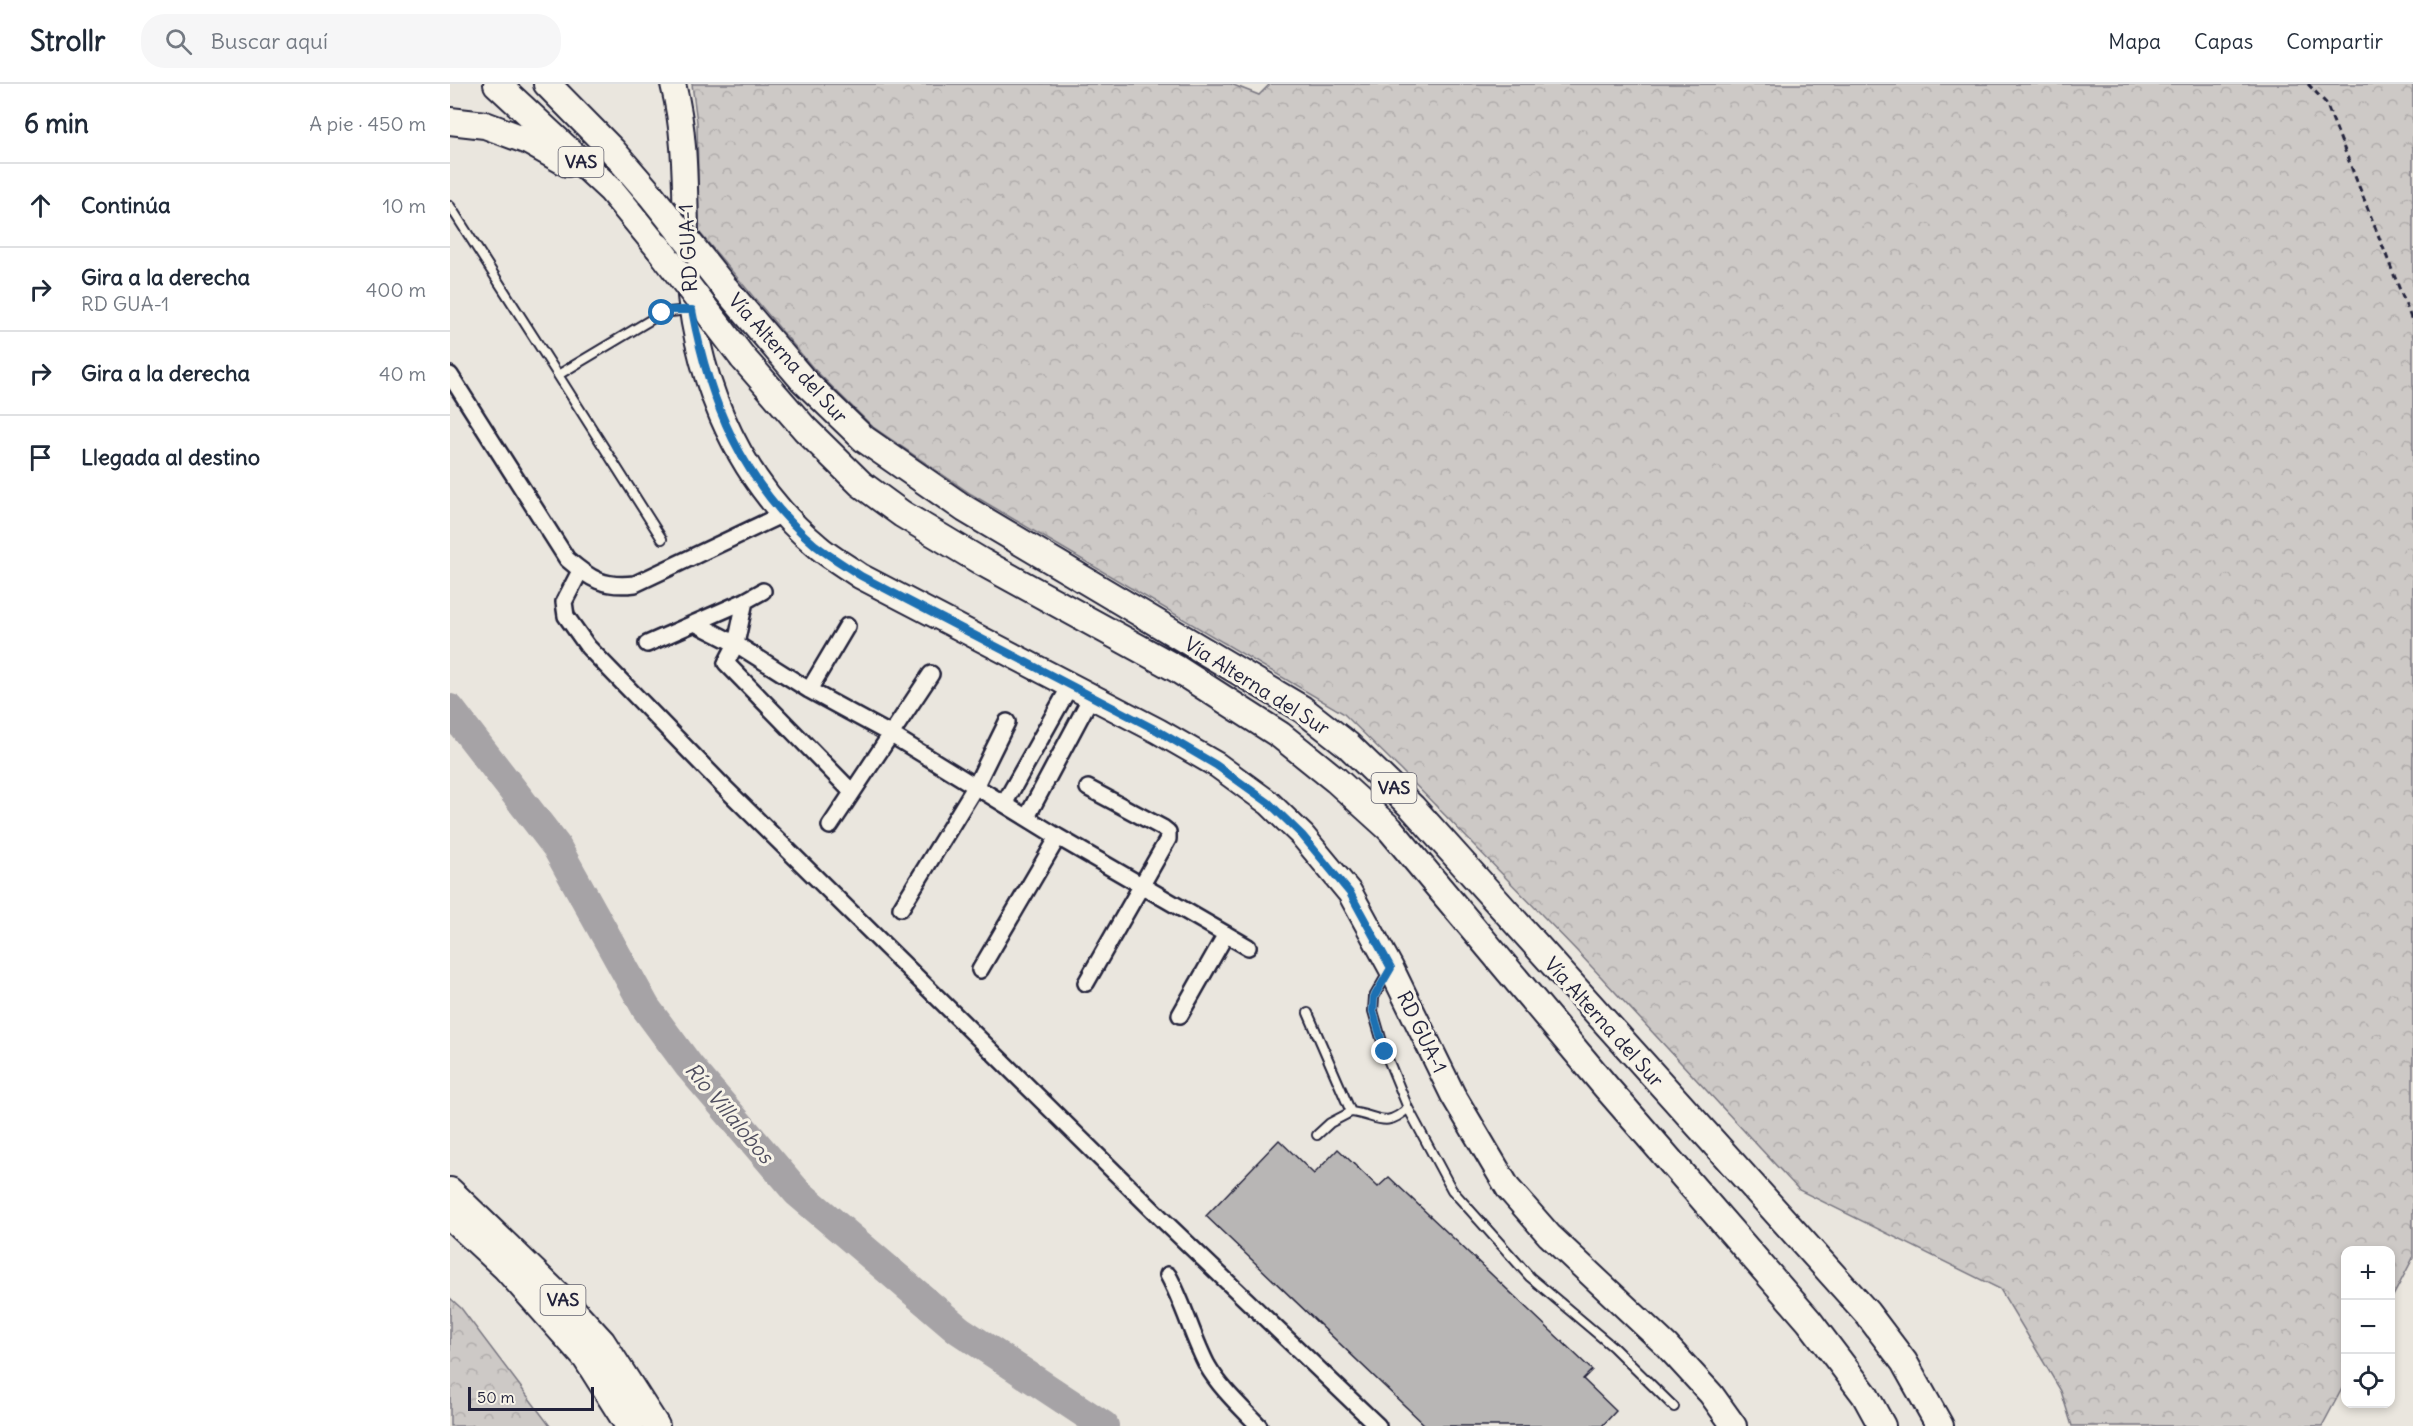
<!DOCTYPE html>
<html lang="es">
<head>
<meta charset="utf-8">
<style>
  body { margin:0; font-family:Delius,sans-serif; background:#f6f6f7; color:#1f2937 }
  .controls { position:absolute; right:18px; bottom:18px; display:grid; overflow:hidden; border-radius:12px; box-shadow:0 3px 9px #0003 }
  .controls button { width:54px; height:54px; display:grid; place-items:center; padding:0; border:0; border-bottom:2px solid #e0e1e3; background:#fff; color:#1f2937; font:30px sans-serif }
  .scale { position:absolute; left:18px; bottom:15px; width:126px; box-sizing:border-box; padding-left:6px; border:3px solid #22223b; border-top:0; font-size:16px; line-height:21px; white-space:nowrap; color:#22223b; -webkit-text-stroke:4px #f7f3e8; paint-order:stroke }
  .stop { position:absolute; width:18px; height:18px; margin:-14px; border:4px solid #1f6fb2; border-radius:50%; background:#fff }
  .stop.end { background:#1f6fb2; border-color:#fff; box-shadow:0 2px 6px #0008 }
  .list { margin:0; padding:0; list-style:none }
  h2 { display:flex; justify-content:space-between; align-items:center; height:78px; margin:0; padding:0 24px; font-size:26px }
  h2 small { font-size:20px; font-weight:400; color:#747a83 }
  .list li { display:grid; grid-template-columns:39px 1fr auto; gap:18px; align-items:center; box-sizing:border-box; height:84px; padding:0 24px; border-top:2px solid #e0e1e3 }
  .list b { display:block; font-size:22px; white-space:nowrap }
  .list p { margin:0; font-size:20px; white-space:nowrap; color:#747a83 }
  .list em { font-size:20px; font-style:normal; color:#747a83 }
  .icon { flex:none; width:33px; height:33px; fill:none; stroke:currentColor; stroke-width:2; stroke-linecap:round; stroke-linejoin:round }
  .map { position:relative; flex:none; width:1963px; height:1342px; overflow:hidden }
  header { display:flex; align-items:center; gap:36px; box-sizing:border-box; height:84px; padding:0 30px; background:#fff; border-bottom:2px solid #e0e1e3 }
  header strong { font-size:28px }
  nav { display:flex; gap:33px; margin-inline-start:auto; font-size:21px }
  .search { width:420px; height:54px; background:#f6f6f7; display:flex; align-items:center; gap:15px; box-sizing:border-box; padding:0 21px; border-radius:24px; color:#747a83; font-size:22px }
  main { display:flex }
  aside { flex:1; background:#fff }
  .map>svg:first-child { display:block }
  .forest { fill:url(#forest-crowns); stroke:#787680; stroke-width:1.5 }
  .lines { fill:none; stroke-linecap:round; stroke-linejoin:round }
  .river { stroke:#a6a3a6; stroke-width:30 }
  .building { fill:#b8b6b5; stroke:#22223b; stroke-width:1.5 }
  .service-casing { stroke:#22223b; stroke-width:12 }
  .minor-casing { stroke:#22223b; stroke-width:20 }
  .primary-casing { stroke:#22223b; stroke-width:28 }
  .trunk-casing { stroke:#22223b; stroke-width:30 }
  .path { stroke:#22223b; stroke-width:3; stroke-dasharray:6 4.5; stroke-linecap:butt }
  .service { stroke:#f7f3e8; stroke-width:8 }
  .minor { stroke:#f7f3e8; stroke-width:15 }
  .primary { stroke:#f7f3e8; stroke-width:24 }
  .trunk { stroke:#f7f3e8; stroke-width:26 }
  .trunk-bridge-casing { stroke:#22223b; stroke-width:30; stroke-linecap:butt }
  .trunk-bridge { stroke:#f7f3e8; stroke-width:26 }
  .route { stroke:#1f6fb2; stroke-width:8 }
  .labels { text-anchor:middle; stroke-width:6; stroke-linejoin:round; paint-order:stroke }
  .shield { fill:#f7f3e8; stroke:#62616f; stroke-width:1.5 }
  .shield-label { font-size:18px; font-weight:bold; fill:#22223b }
  .street-label { font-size:20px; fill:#22223b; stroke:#f7f3e8 }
  .water-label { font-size:21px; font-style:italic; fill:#504f60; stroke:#f7f3e8 }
</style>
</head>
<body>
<header>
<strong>Strollr</strong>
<div class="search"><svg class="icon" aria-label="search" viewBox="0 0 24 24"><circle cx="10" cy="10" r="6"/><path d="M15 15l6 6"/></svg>Buscar aquí</div>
<nav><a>Mapa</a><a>Capas</a><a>Compartir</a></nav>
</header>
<main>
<aside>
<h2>6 min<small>A pie · 450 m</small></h2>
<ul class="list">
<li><svg class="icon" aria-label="ahead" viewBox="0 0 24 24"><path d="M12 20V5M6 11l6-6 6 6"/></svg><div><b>Continúa</b></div><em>10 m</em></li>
<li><svg class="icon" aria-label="right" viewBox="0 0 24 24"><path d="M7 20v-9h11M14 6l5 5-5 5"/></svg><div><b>Gira a la derecha</b><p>RD GUA-1</p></div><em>400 m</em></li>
<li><svg class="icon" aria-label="right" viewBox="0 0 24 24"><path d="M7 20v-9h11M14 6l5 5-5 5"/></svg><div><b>Gira a la derecha</b></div><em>40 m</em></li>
<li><svg class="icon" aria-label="arrive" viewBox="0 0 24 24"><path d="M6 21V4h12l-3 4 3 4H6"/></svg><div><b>Llegada al destino</b></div></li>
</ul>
</aside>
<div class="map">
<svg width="1963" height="1342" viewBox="0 0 1963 1342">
  <defs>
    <pattern id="forest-crowns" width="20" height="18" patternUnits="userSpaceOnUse" patternTransform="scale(1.5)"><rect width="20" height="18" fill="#cdc9c6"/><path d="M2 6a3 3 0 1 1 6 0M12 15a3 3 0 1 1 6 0" fill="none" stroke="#b0acab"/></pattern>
  </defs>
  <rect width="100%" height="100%" fill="#eae6de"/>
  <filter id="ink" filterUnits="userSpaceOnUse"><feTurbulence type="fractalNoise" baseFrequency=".0167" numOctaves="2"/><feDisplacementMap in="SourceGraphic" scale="12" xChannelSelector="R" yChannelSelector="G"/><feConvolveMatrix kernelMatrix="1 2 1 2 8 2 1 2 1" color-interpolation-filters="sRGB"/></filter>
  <g filter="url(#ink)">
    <!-- forest -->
    <path class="forest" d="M242,0H781L809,11L820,0H1963V1174L1941,1216L1940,1166H1896L1895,1299L1872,1342H1622L1611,1307L1550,1205L1349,1106L1127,867L951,686L893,629L521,410L423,343L363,284L249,148L247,38Z
      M0,1214L11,1224L100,1342H0Z"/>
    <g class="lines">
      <!-- river -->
      <path class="river" d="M0,625L106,762L196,924L239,982L347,1108L509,1246L654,1342"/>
    </g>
    <!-- building -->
    <path class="building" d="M829,1056L864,1090L888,1065L928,1103L939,1093L1142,1286L1133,1295L1166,1327L1152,1342H976L756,1132Z"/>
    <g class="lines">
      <!-- service casing -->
      <g class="service-casing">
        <path id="service" d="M0,122L108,291L212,229L238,226
          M108,291L212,455
          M939,887L924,913L923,927L935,968L958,1024L1002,1106L1080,1193L1163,1263L1224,1323
          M858,929L901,1028
          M867,1051L880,1039L901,1028C927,1031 935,1046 958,1024"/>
      </g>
      <!-- minor casing -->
      <g class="minor-casing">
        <path id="minor" d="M0,291L117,475C140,495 154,504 185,500L333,430
          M130,487L114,518L116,532L138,563L275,704L717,1140L928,1342
          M295,517L286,560L276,579L402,708
          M245,539L286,560L359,606L440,650L608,753L798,863
          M197,560L295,517L313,507
          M359,606L397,542
          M554,720L620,602
          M577,733L641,613
          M380,742L481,590
          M451,824L525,703L557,638
          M530,886L608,753
          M636,899L718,755V748L713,744L638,704
          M730,931L776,850
          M718,1191C734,1220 742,1252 757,1281C770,1304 791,1323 809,1342"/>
      </g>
      <!-- primary casing -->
      <g class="primary-casing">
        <path id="primary" d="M223,0C238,58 234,117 237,176C242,283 282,391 366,461C379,473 396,482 410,492L708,647L767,681L819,719L852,751L900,809L941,884L1003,1011L1058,1104L1099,1151L1217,1262L1261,1310L1284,1342"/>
      </g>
      <!-- trunk casing -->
      <g class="trunk-casing">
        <path id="trunk" d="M47,0L161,106L208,163
          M97,0L162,66L200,110
          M0,37L35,41L78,57L117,79
          M275,204L353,296L414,355L515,425L852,625L898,661L962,723L1417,1229L1454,1278L1490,1342
          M293,274L355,345L411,400L452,430L532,478L727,585L830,651L886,696L940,745L1156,1003L1359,1237L1415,1311L1432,1342
          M0,1107L118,1221L152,1258L206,1342
          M0,1132L56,1184L136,1274L179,1342"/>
      </g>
      <!-- path -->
      <path class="path" d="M1858,0L1876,19L1963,239"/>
      <!-- service -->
      <use href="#service" class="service"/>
      <!-- minor -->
      <use href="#minor" class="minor"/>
      <!-- primary -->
      <use href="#primary" class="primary"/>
      <!-- trunk -->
      <use href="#trunk" class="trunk"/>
      <!-- trunk-bridge casing -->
      <g class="trunk-bridge-casing">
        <path id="trunk-bridge" d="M200,110L275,204
          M208,163L293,274"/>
      </g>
      <!-- trunk-bridge -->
      <use href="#trunk-bridge" class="trunk-bridge"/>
    </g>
  </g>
  <g class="lines" filter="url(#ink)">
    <!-- route -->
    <path class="route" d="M212,229L220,226H242C259,318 292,398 365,461C379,472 396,482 411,492L708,647L766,681L819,719L852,751L900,809L941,884L924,913L923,927L935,968"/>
  </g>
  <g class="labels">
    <!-- shield labels -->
    <g class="shield">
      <rect x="108.5" y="63" width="45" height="30" rx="4.5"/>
      <rect x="921.5" y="689" width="45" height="30" rx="4.5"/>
      <rect x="90.5" y="1201" width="45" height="30" rx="4.5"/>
    </g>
    <g class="shield-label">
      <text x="131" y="84">VAS</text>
      <text x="944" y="710">VAS</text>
      <text x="113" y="1222">VAS</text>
    </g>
    <!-- street labels -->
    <g class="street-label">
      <text transform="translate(238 164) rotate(-93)" y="7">RD GUA-1</text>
      <text transform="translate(338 274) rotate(48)" y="7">Vía Alterna del Sur</text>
      <text transform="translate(807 602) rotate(32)" y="7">Vía Alterna del Sur</text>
      <text transform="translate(1154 938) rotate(48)" y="7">Vía Alterna del Sur</text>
      <text transform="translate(972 948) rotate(64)" y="7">RD GUA-1</text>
    </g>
    <!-- water labels -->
    <g class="water-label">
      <text transform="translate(279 1029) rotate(50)" y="7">Río Villalobos</text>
    </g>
  </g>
</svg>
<div class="controls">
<button>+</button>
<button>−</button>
<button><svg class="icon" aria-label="locate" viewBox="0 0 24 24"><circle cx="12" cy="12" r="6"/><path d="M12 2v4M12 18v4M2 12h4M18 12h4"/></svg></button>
</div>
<div class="scale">50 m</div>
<div class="stop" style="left:212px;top:229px"></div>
<div class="stop end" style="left:935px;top:968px"></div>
</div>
</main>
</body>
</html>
